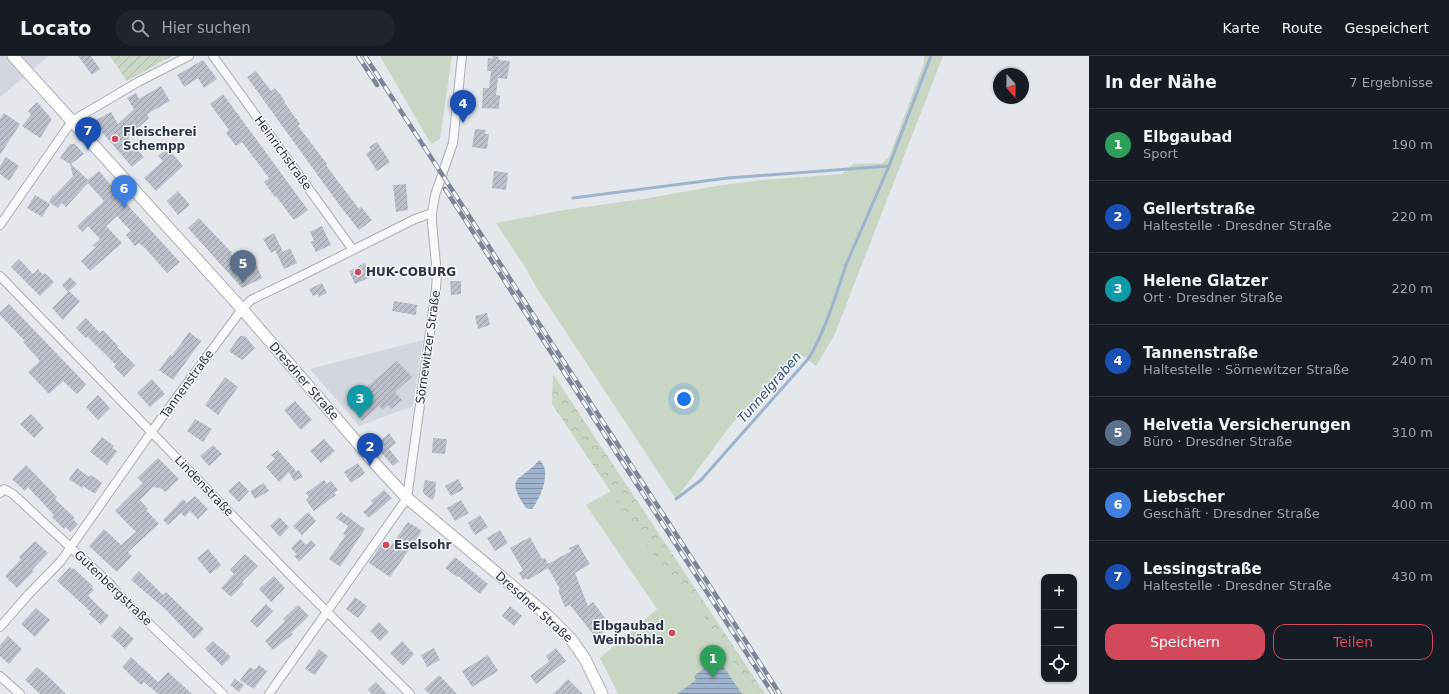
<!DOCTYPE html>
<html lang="de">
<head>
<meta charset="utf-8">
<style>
  body { margin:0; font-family:"DejaVu Sans",sans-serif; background:#20242c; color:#f1f3f6 }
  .controls { position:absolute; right:12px; bottom:12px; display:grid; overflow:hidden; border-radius:8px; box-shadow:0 1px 3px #0004 }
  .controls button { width:36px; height:36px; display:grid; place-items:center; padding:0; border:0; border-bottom:1px solid #363941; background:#171b24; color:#f1f3f6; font:20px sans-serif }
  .compass { position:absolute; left:993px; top:12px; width:36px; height:36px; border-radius:50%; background:#171b24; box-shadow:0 1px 3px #0004; rotate:160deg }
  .you { position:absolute; left:684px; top:343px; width:14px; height:14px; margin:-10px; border:3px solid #fff; border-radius:50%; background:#1a73e8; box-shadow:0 0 0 6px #1a73e833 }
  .badge { display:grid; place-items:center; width:26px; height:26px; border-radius:50%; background:#d1495b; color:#fff; font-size:13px; font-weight:700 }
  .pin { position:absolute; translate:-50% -33px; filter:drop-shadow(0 1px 2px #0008) }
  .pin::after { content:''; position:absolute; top:21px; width:14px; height:12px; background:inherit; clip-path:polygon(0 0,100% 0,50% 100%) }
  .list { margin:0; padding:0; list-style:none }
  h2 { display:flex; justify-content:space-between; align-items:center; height:52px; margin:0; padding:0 16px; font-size:17px }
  h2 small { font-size:13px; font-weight:400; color:#9ea1a6 }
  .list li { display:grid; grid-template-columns:26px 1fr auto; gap:12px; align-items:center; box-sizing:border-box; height:72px; padding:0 16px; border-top:1px solid #363941 }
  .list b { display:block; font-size:15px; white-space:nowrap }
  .list p { margin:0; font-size:13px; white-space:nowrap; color:#9ea1a6 }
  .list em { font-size:13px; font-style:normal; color:#9ea1a6 }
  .actions { display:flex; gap:8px; padding:12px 16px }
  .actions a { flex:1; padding:9px 0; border:1px solid #d1495b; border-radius:12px; text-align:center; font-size:14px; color:#d1495b }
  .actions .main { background:#d1495b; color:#fff }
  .icon { flex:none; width:22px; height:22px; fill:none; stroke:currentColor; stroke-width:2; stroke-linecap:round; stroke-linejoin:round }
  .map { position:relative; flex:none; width:1089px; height:638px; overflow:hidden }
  header { display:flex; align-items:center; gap:24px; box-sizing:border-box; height:56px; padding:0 20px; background:#171b24; border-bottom:1px solid #363941 }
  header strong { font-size:19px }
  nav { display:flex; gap:22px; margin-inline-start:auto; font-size:14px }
  .search { width:280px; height:36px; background:#20242c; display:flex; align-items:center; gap:10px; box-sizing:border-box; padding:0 14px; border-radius:22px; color:#9ea1a6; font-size:15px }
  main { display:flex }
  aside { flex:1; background:#171b24 }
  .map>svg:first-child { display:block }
  .built { fill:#d2d6de }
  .green { fill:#c9d6c5 }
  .forest { fill:url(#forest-crowns) }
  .garden { fill:url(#garden-furrows) }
  .water { fill:url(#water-rules) }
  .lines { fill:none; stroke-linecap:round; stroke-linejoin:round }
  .stream { stroke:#9fb4cc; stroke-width:3 }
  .building { fill:url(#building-hatch) }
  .minor-casing { stroke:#a9aeb7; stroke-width:10 }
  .secondary-casing { stroke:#a9aeb7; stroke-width:13 }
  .minor { stroke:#f7f8fa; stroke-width:8 }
  .secondary { stroke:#fff; stroke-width:11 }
  .rail-casing { stroke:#7d8696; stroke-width:4.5 }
  .rail { stroke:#f4f6f9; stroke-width:3; stroke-dasharray:9; stroke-linecap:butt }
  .poi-dot { fill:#d1495b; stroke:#f4f6f9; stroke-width:1.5 }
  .labels { text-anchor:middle; stroke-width:3; stroke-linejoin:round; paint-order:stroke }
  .poi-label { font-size:12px; font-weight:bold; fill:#2b3445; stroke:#f4f6f9; text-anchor:start }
  .street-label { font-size:12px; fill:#2b3445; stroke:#f4f6f9 }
  .water-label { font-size:13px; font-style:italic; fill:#34527a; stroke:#f4f6f9 }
</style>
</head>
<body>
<header>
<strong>Locato</strong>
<div class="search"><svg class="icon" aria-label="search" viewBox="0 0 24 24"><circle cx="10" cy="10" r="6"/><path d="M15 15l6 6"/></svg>Hier suchen</div>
<nav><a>Karte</a><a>Route</a><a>Gespeichert</a></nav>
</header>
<main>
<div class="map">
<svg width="1089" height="638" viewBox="0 0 1089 638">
  <defs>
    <pattern id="forest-crowns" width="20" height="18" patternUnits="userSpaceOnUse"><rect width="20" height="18" fill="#c9d6c5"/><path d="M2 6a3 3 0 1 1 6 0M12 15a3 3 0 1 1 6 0" fill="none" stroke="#adb8ab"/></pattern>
    <pattern id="garden-furrows" width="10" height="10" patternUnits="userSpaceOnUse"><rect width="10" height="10" fill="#c9d6c5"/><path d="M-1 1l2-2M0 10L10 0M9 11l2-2" fill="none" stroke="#adb8ab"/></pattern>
    <pattern id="water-rules" width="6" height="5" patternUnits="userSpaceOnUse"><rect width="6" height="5" fill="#9fb4cc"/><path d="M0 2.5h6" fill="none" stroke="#8293a7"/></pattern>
    <pattern id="building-hatch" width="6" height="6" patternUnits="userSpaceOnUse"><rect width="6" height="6" fill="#bbc0ca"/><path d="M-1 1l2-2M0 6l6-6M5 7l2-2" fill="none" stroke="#989da6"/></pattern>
  </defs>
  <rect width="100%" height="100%" fill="#e4e7ec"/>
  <!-- built -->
  <path class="built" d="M0,0H49L0,41Z
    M423,284L413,350L359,370L310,313Z"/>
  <!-- green -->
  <path class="green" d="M380,0H452L440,83L431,88Z
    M924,0H943L834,280L816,310L800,298L730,370L676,443L535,229L525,211L496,167L564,154L643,143L716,130L762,124L842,118L853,108L882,107L889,101L924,7Z
    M611,435L678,535L684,531L755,638H618L600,602L657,553L586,449Z"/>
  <!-- forest -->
  <path class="forest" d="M553,318L765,638H755L684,531L678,536L552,348Z"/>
  <!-- garden -->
  <path class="garden" d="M110,0H172L127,25Z"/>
  <!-- water -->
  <path class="water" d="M539,404C553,414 540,443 532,453L526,452C503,418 522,426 539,404Z
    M718,602L742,638H677L696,624L694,620Z"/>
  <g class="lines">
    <!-- stream -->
    <path class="stream" d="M573,142L728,122L889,110
      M846,209L889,110L931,0
      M676,443L701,424L809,302C826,273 835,241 846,209H845"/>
  </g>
  <!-- building -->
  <path class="building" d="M78,0H91L100,13L92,19Z
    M493,0L499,1V4L510,5L507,23L498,22L496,39L500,40L499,53L482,52L483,32H489L491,15H487L488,2L492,3Z
    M203,4L217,23L204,32L198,22L184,31L177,19Z
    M256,15L271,35L275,32L285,45L284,46L300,68L298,70L327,108L326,109L340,128L359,153L361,151L372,164L359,174L340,150L247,21Z
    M161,30L170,45L147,58L149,62L128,81L144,101L132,111L95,68L96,64L111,56L118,68L134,53L127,42L136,37L139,43Z
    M223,38L308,154L296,163H293L276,140L275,141L264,126L269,122L242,86L236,90L226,77L229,74L210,48Z
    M37,46L51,62V65L40,82L22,70L31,59L28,55Z
    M4,57L20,68L0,99V63Z
    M475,73L486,74L485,78H489L487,93L472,91Z
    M377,86L390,106L377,115L366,98L371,94L369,91Z
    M70,88H75L84,98L71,108L88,124L99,115L133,155L180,206L167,217L145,192L139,187L135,190L126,179L131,175L117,160L106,170L122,187L90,215L81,205L96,191L92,190L100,183L88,170L82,176L77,170L104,145L88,127L66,151L62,147L58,152L49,146L53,139L54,140L73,120L70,108L60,102Z
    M168,92L183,110L156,135L144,122L163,105L158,100Z
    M6,101L19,110L9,125L0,118V110Z
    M494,115L508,117L506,134L492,132Z
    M406,128L408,154L396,156L393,129Z
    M178,135L190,149L178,159L167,145Z
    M35,139L50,148L42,161L27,152Z
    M199,162L232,197L231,198L244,214L256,208L262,222L242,232L188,172Z
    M322,170L331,189L316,196L311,186L314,185L310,176Z
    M274,177L283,196L290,192L297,207L284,213L275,194L271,197L263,183Z
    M19,203L33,218L38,213L43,219L45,217L54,226L40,240L11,211Z
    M365,207L371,221L355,228L349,215Z
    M70,221L77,228L68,236L62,229Z
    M450,225H461V238L451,239Z
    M322,227L327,237L319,241L318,238L313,240L309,233Z
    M69,235L80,245L63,264L52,252Z
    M394,245L417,249L416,259L392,255Z
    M9,248L86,328L77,338L63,325L49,338L28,316L40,305L23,286L25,285L0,259V256Z
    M487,257L490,269L478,273L475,260Z
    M86,262L100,277L103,274L118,290L117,291L135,309L124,321L114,311L116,309L88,281L86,282L76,272Z
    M189,276L201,285L173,324L159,314L170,299L172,300Z
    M240,280H245L255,292L242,304L229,295Z
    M397,305L412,321L395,336L402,344L392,353L388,349L383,354L379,350L362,365L347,348Z
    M225,321L238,331L218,359L205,349Z
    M152,323L165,338L150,351L137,337Z
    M98,339L110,352L98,364L86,351Z
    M295,345L312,364L301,374L284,354Z
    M31,358L44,372L34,382L20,368Z
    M195,363L212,373L203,386L187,375Z
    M389,377L396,387L389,393L399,405L393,410L380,395L385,391L380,385Z
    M102,381L114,390L112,392L117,395L107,409L90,396Z
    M433,382L447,383L445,398L432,397Z
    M324,383L335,395L321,407L310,395Z
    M213,389L222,398L209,410L200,400Z
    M278,394L296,415L299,414L303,421L294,425L289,416L279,426L266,411L275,403L271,399Z
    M158,402L179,423L165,436L161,432L153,431L140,444L148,453L146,454L159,468L128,496L132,500L117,516L89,490L104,473L121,489L136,476L115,455L143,427L137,422Z
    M358,407L365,417L351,427L344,416Z
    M26,409L57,441L55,443L75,462L73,463L78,468L70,476L66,471L64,473L52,461L54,459L28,431L25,435L12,423Z
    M77,412L89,421L91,419L102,427L95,438L83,430L82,432L69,423Z
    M458,423L464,433L451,440L445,430Z
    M324,424L327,428L331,425L338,434L334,437L336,439L314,455L306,444L309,441L306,437Z
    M425,424L436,426L435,440L432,444L424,438L423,435Z
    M239,425L249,435L239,446L228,435Z
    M264,427L269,435L255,443L250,435Z
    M384,434L392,442L369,462L363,456L373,447L371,445Z
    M195,440L208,453L198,463L190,455L185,461L181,457L168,469L163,464L183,443L187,447Z
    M461,444L469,457L455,465L447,452Z
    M308,456L316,465L302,479L293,470Z
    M341,456L365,473L340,511L329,503L346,479L343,478L348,470L336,462Z
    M480,459L488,471L475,479L468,467Z
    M279,461L289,471L280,481L270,470Z
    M408,466L422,475L390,521L369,507L383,486L390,491Z
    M500,474L508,487L495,495L487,482Z
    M530,481L542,503L545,502L548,508L571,495L569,492L578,488L590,508L575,517L588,550L593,546L611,570L596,582L570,549L565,551L558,534L560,533L548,512L528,524L527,522L523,524L519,517L523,514L510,492Z
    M300,483L306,489L311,484L316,489L299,505L294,500L297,498L291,492Z
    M35,485L48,497L32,514L34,515L17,532L5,520L21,503L19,501Z
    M208,493L221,509L210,518L197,502Z
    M245,498L258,510L242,526L244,528L231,541L221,532L234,518L230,514Z
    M455,501L488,528L480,538L458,520L457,521L445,512Z
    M70,511L72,513L73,512L93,530L92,532L94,534L88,540L109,560L101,569L89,558L91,556L57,525Z
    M139,515L163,539L166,536L204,573L194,583L164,552L131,524Z
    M274,520L285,532L271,546L259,533Z
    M355,541L367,550L358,562L346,553Z
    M266,548L273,555L257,572L250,565Z
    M298,549L309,560L291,577L293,578L273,594L265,585L285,565L283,563Z
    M510,550L522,560L514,570L502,560Z
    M36,552L50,564L35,581L21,568Z
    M379,566L389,576L380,585L370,575Z
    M120,570L134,583L125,593L111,580Z
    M8,580L22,593L9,608L0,600V589Z
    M213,585L231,601L222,610L205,593Z
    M402,585L414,598L403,610L390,597Z
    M434,592L440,604L427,611L421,599Z
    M556,592L566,605L536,628L530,620L547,607L549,605L546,600Z
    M319,593L328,600L315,619L305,613Z
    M488,599L498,615L472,631L462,615Z
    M131,601L158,626L168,616L192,638H158L144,626L141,629L122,611Z
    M259,609L267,615L254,633L240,624L250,611L254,614L255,612L256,613Z
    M37,611L49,621L66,638H40L25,624Z
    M439,619L457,638H430L424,633Z
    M235,623L244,629L239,636L230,629Z
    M568,623L583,638H553Z
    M376,626L387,638H372L368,634Z"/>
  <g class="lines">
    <!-- minor casing -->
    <g class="minor-casing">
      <path id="minor" d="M213,0L353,194
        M0,169L72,65L138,26L189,0
        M0,220L295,524L410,638
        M0,437L4,433L13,438L110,528L119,539L223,638
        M0,571L28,539L61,505L152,375L242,253L251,244L305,218L415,163L432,157
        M0,620L20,638
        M269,638L407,442L436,233L437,218L432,167V157L435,139L453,87L462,0"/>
    </g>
    <!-- secondary casing -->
    <g class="secondary-casing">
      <path id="secondary" d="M13,0L242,253L380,413L407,442L547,559L571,583L585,603L602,638"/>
    </g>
    <!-- minor -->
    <use href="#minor" class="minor"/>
    <!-- secondary -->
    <use href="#secondary" class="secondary"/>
    <!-- rail casing -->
    <g class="rail-casing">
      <path id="rail" d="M358,0L377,29
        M365,0L780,638
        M445,133L773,638"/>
    </g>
    <!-- rail -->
    <use href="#rail" class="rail"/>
  </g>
  <!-- markers -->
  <g class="poi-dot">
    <circle cx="115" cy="83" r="4"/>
    <circle cx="358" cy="216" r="4"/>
    <circle cx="386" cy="489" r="4"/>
    <circle cx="672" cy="577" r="4"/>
  </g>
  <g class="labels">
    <!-- poi labels -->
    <g class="poi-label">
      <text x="123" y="80">Fleischerei<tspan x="123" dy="14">Schempp</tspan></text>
      <text x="366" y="220">HUK-COBURG</text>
      <text x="394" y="493">Eselsohr</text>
      <text x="664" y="574" text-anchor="end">Elbgaubad<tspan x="664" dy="14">Weinböhla</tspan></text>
    </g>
    <!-- street labels -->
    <g class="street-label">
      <text transform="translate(283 97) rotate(54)" y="4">Heinrichstraße</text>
      <text transform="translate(428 291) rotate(-82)" y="4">Sörnewitzer Straße</text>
      <text transform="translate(304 325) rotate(49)" y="4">Dresdner Straße</text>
      <text transform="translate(187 328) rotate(-54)" y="4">Tannenstraße</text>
      <text transform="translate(204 430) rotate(46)" y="4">Lindenstraße</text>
      <text transform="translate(113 532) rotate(44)" y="4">Gutenbergstraße</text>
      <text transform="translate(534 551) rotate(42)" y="4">Dresdner Straße</text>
    </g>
    <!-- water labels -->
    <g class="water-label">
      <text transform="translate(769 331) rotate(-49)" y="5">Tunnelgraben</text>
    </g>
  </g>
</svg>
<div class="controls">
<button>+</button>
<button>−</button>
<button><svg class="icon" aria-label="locate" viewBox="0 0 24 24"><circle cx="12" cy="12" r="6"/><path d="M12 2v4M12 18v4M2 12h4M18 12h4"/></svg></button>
</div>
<svg class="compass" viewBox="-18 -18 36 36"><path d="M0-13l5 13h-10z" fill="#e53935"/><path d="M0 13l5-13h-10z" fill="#9ea1a6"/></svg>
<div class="you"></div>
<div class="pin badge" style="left:713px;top:622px;background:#2e9e5b">1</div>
<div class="pin badge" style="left:370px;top:410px;background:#1a4fb4">2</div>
<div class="pin badge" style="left:360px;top:362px;background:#0f9aa8">3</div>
<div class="pin badge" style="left:463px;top:67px;background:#1a4fb4">4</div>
<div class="pin badge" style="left:243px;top:227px;background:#5c6f8a">5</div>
<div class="pin badge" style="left:124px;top:152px;background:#3f7fe0">6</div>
<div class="pin badge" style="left:88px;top:94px;background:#1a4fb4">7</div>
</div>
<aside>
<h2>In der Nähe<small>7 Ergebnisse</small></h2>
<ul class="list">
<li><span class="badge" style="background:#2e9e5b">1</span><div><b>Elbgaubad</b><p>Sport</p></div><em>190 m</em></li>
<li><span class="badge" style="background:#1a4fb4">2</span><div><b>Gellertstraße</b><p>Haltestelle · Dresdner Straße</p></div><em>220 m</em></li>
<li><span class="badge" style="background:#0f9aa8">3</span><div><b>Helene Glatzer</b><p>Ort · Dresdner Straße</p></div><em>220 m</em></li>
<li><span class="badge" style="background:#1a4fb4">4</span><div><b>Tannenstraße</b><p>Haltestelle · Sörnewitzer Straße</p></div><em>240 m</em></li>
<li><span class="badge" style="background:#5c6f8a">5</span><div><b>Helvetia Versicherungen</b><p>Büro · Dresdner Straße</p></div><em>310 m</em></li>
<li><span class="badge" style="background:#3f7fe0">6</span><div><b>Liebscher</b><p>Geschäft · Dresdner Straße</p></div><em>400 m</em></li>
<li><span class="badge" style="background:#1a4fb4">7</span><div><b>Lessingstraße</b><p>Haltestelle · Dresdner Straße</p></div><em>430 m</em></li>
</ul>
<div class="actions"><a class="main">Speichern</a><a>Teilen</a></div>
</aside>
</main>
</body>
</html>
